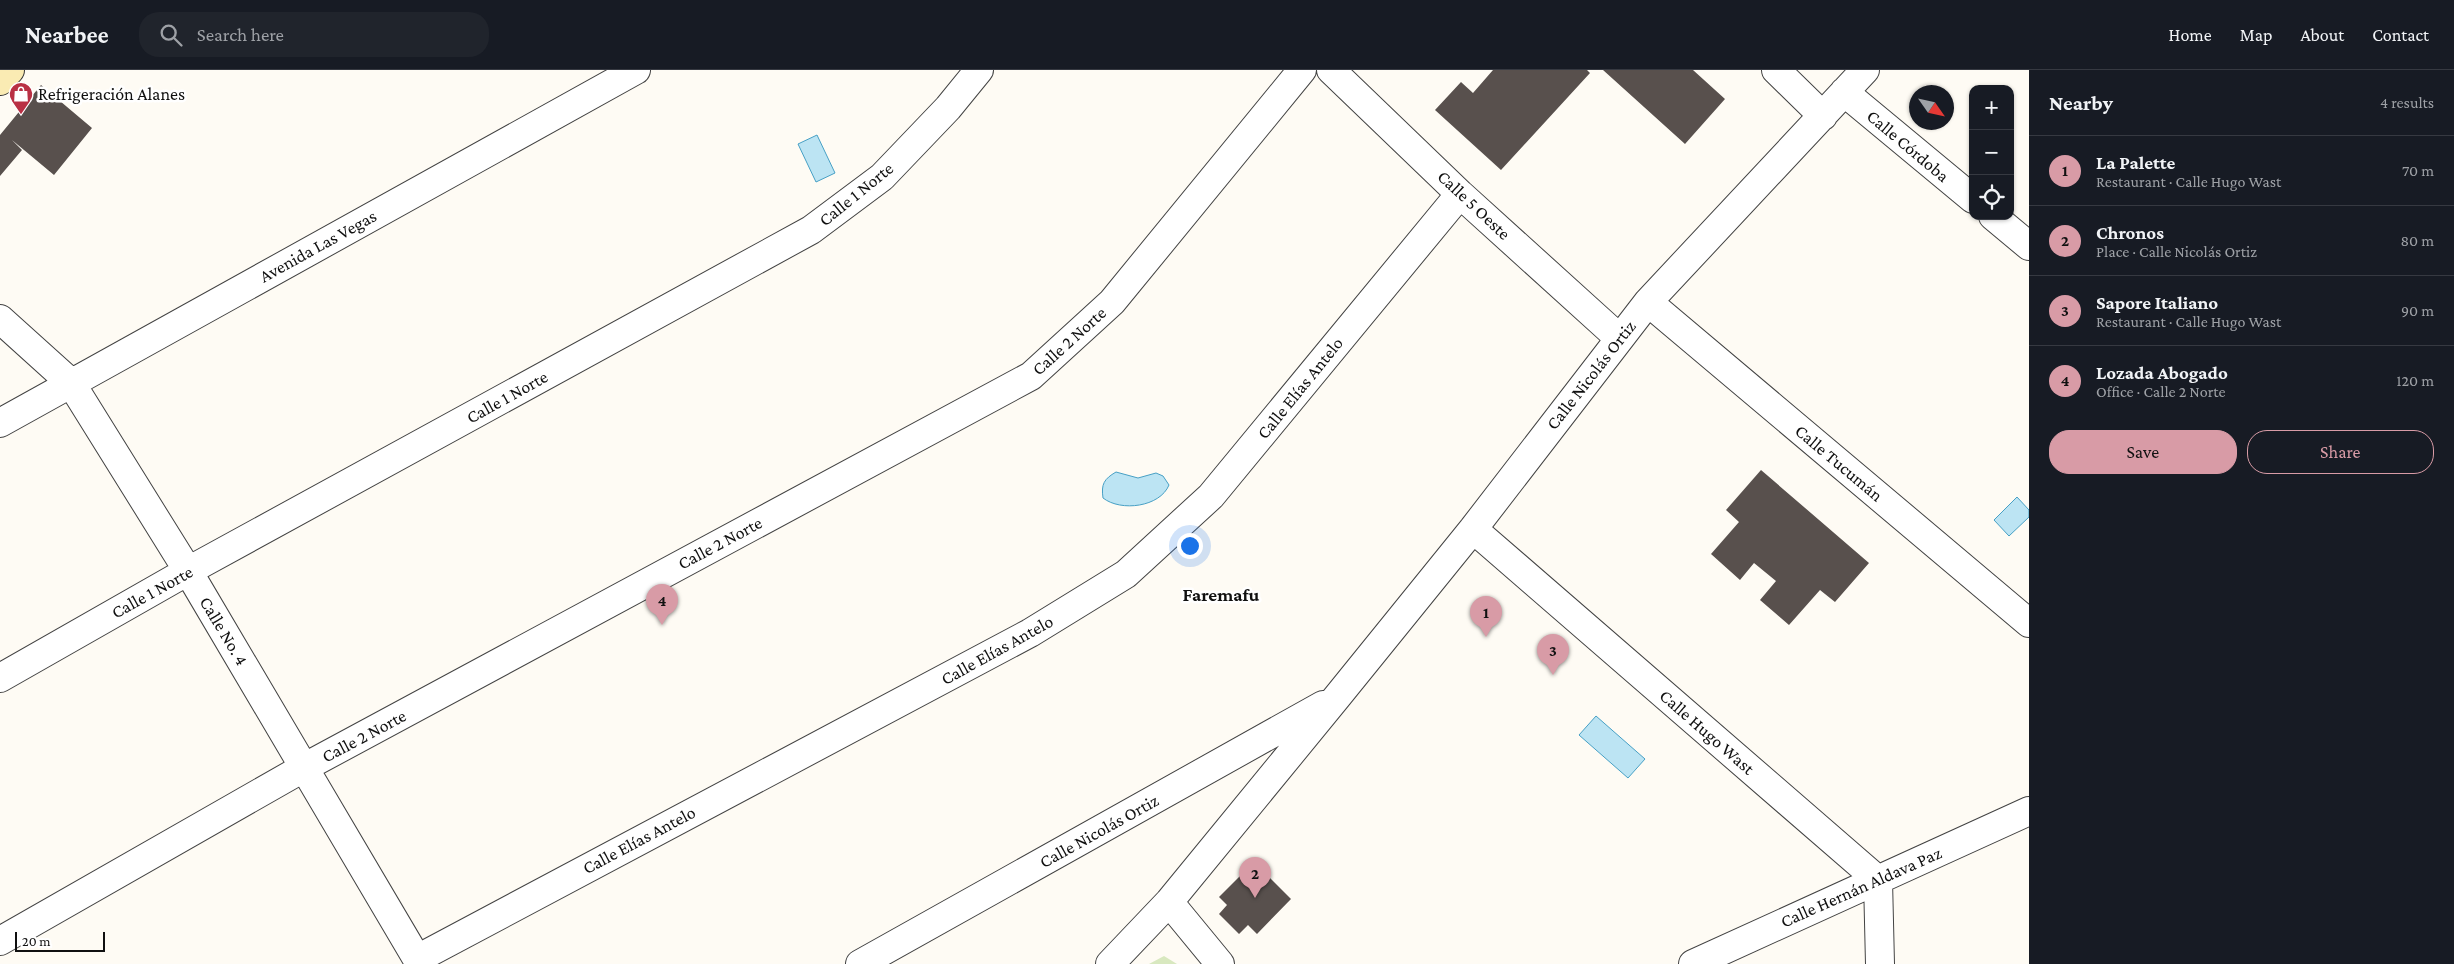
<!DOCTYPE html>
<html lang="en">
<head>
<meta charset="utf-8">
<style>
  body { margin:0; font-family:"Crimson Pro",serif; background:#20242c; color:#f1f3f6 }
  .controls { position:absolute; right:15px; top:15px; display:grid; overflow:hidden; border-radius:10px; box-shadow:0 1px 4px #0004 }
  .controls button { width:45px; height:45px; display:grid; place-items:center; padding:0; border:0; border-bottom:1px solid #363941; background:#171b24; color:#f1f3f6; font:25px sans-serif }
  .compass { position:absolute; left:1909px; top:15px; width:45px; height:45px; border-radius:50%; background:#171b24; box-shadow:0 1px 4px #0004; rotate:124deg }
  .scale { position:absolute; left:15px; bottom:12px; width:90px; box-sizing:border-box; padding-left:5px; border:2px solid #101010; border-top:0; font-size:14px; line-height:18px; white-space:nowrap; color:#101010; -webkit-text-stroke:4px #fff; paint-order:stroke }
  .you { position:absolute; left:1189px; top:475px; width:18px; height:18px; margin:-12px; border:4px solid #fff; border-radius:50%; background:#1a73e8; box-shadow:0 0 0 8px #1a73e833 }
  .badge { display:grid; place-items:center; width:32px; height:32px; border-radius:50%; background:#d89ba6; color:#111; font-size:16px; font-weight:700 }
  .pin { position:absolute; translate:-50% -41px; filter:drop-shadow(0 1px 2px #0008) }
  .pin::after { content:''; position:absolute; top:26px; width:18px; height:15px; background:inherit; clip-path:polygon(0 0,100% 0,50% 100%) }
  .list { margin:0; padding:0; list-style:none }
  h2 { display:flex; justify-content:space-between; align-items:center; height:65px; margin:0; padding:0 20px; font-size:21px }
  h2 small { font-size:16px; font-weight:400; color:#9ea1a6 }
  .list li { display:grid; grid-template-columns:32px 1fr auto; gap:15px; align-items:center; box-sizing:border-box; height:70px; padding:0 20px; border-top:1px solid #363941 }
  .list b { display:block; font-size:19px; white-space:nowrap }
  .list p { margin:0; font-size:16px; white-space:nowrap; color:#9ea1a6 }
  .list em { font-size:16px; font-style:normal; color:#9ea1a6 }
  .actions { display:flex; gap:10px; padding:15px 20px }
  .actions a { flex:1; padding:11px 0; border:1px solid #d89ba6; border-radius:20px; text-align:center; font-size:18px; color:#d89ba6 }
  .actions .main { background:#d89ba6; color:#111 }
  .icon { flex:none; width:28px; height:28px; fill:none; stroke:currentColor; stroke-width:2; stroke-linecap:round; stroke-linejoin:round }
  .map { position:relative; flex:none; width:2029px; height:894px; overflow:hidden }
  header { display:flex; align-items:center; gap:30px; box-sizing:border-box; height:70px; padding:0 25px; background:#171b24; border-bottom:1px solid #363941 }
  header strong { font-size:24px }
  nav { display:flex; gap:28px; margin-inline-start:auto; font-size:18px }
  .search { width:350px; height:45px; background:#20242c; display:flex; align-items:center; gap:12px; box-sizing:border-box; padding:0 18px; border-radius:20px; color:#9ea1a6; font-size:19px }
  main { display:flex }
  aside { flex:1; background:#171b24 }
  .map>svg:first-child { display:block }
  .green { fill:#d8e8bf }
  .water { fill:#bce4f3; stroke:#47a0c5 }
  .building { fill:#58504d }
  .lines { fill:none; stroke-linecap:round; stroke-linejoin:round }
  .minor-casing { stroke:#434343; stroke-width:30 }
  .secondary-casing { stroke:#323232; stroke-width:30 }
  .minor { stroke:#fff; stroke-width:28 }
  .secondary { stroke:#faebb3; stroke-width:28 }
  .labels { text-anchor:middle; stroke-width:5; stroke-linejoin:round; paint-order:stroke }
  .poi-label { font-size:18px; fill:#101010; stroke:#fff; text-anchor:start }
  .street-label { font-size:18px; fill:#101010; stroke:#fff }
  .neighbourhood-label { font-size:19px; font-weight:bold; fill:#101010; stroke:#fff }
</style>
</head>
<body>
<header>
<strong>Nearbee</strong>
<div class="search"><svg class="icon" aria-label="search" viewBox="0 0 24 24"><circle cx="10" cy="10" r="6"/><path d="M15 15l6 6"/></svg>Search here</div>
<nav><a>Home</a><a>Map</a><a>About</a><a>Contact</a></nav>
</header>
<main>
<div class="map">
<svg width="2029" height="894" viewBox="0 0 2029 894">
  <rect width="100%" height="100%" fill="#fefbf4"/>
  <!-- green -->
  <path class="green" d="M1164,886L1177,894H1149Z"/>
  <!-- water -->
  <path class="water" d="M817,65L835,103L816,112L798,74Z
    M1116,402L1138,408L1156,403L1163,406L1169,415C1160,437 1121,442 1103,428C1101,414 1104,409 1116,402Z
    M2017,427L2029,440V447L2009,466L1994,450Z
    M1596,646L1645,689L1628,708L1579,665Z"/>
  <!-- building -->
  <path class="building" d="M1493,0H1587L1590,3L1501,100L1435,40L1461,12L1473,23Z
    M1603,0H1693L1725,29L1685,74Z
    M41,15L92,58L54,105L12,70L22,80L0,106V65Z
    M1761,400L1869,493L1835,532L1820,520L1789,555L1760,530L1776,511L1754,493L1740,510L1711,484L1739,452L1726,440Z
    M1254,792L1291,829L1257,864L1248,855L1239,864L1219,844L1227,835L1219,827Z"/>
  <g class="lines">
    <!-- minor casing -->
    <g class="minor-casing">
      <path id="minor" d="M1331,0L1460,124L1619,268
        M1776,0L1823,46
        M1844,22L1973,129
        M1993,146L2029,176
        M1648,232L2029,553
        M0,249L71,313L188,501L420,894
        M0,353L636,0
        M1473,459L1878,810L1880,894
        M0,608L188,501L811,160L882,107L948,38L979,0
        M1169,832L1220,894
        M0,871L305,697L1031,306L1112,232L1302,0
        M417,889L1030,563L1126,504L1211,426L1460,124
        M860,894L1323,635
        M1110,894L1169,832L1337,627L1473,459L1648,232L1865,0
        M1693,894L2029,741"/>
    </g>
    <!-- secondary casing -->
    <g class="secondary-casing">
      <path id="secondary" d="M0,11L10,0"/>
    </g>
    <!-- minor -->
    <use href="#minor" class="minor"/>
    <!-- secondary -->
    <use href="#secondary" class="secondary"/>
  </g>
  <!-- icons -->
  <defs>
    <g id="shop-pin" transform="scale(1.25)"><path d="M0 17L-7.5 6A9.5 9.5 0 1 1 7.5 6Z" fill="#b93044" stroke="#fff"/><path d="M-5-2.5h2.3a2.7 3.5 0 0 1 5.4 0H5L5.5 6h-11ZM-1.5-2.5h3a1.5 2.3 0 0 0-3 0Z" fill="#fff"/></g>
  </defs>
  <g fill-rule="evenodd">
    <use href="#shop-pin" x="21" y="24"/>
  </g>
  <g class="labels">
    <!-- poi labels -->
    <g class="poi-label">
      <text x="38" y="30">Refrigeración Alanes</text>
    </g>
    <!-- street labels -->
    <g class="street-label">
      <text transform="translate(1908 76) rotate(40)" y="6">Calle Córdoba</text>
      <text transform="translate(856 124) rotate(-39)" y="6">Calle 1 Norte</text>
      <text transform="translate(1474 135) rotate(43)" y="6">Calle 5 Oeste</text>
      <text transform="translate(318 176) rotate(-29)" y="6">Avenida Las Vegas</text>
      <text transform="translate(1069 271) rotate(-42)" y="6">Calle 2 Norte</text>
      <text transform="translate(1591 305) rotate(-52)" y="6">Calle Nicolás Ortiz</text>
      <text transform="translate(1300 318) rotate(-51)" y="6">Calle Elías Antelo</text>
      <text transform="translate(507 327) rotate(-29)" y="6">Calle 1 Norte</text>
      <text transform="translate(1839 393) rotate(40)" y="6">Calle Tucumán</text>
      <text transform="translate(720 473) rotate(-28)" y="6">Calle 2 Norte</text>
      <text transform="translate(152 522) rotate(-29)" y="6">Calle 1 Norte</text>
      <text transform="translate(224 561) rotate(59)" y="6">Calle No. 4</text>
      <text transform="translate(997 580) rotate(-29)" y="6">Calle Elías Antelo</text>
      <text transform="translate(1707 662) rotate(41)" y="6">Calle Hugo Wast</text>
      <text transform="translate(364 666) rotate(-28)" y="6">Calle 2 Norte</text>
      <text transform="translate(1099 761) rotate(-29)" y="6">Calle Nicolás Ortiz</text>
      <text transform="translate(639 770) rotate(-28)" y="6">Calle Elías Antelo</text>
      <text transform="translate(1861 817) rotate(-24)" y="6">Calle Hernán Aldava Paz</text>
    </g>
    <!-- neighbourhood labels -->
    <g class="neighbourhood-label">
      <text x="1221" y="531">Faremafu</text>
    </g>
  </g>
</svg>
<div class="controls">
<button>+</button>
<button>−</button>
<button><svg class="icon" aria-label="locate" viewBox="0 0 24 24"><circle cx="12" cy="12" r="6"/><path d="M12 2v4M12 18v4M2 12h4M18 12h4"/></svg></button>
</div>
<svg class="compass" viewBox="-18 -18 36 36"><path d="M0-13l5 13h-10z" fill="#e53935"/><path d="M0 13l5-13h-10z" fill="#9ea1a6"/></svg>
<div class="scale">20 m</div>
<div class="you"></div>
<div class="pin badge" style="left:1486px;top:567px">1</div>
<div class="pin badge" style="left:1255px;top:828px">2</div>
<div class="pin badge" style="left:1553px;top:605px">3</div>
<div class="pin badge" style="left:662px;top:555px">4</div>
</div>
<aside>
<h2>Nearby<small>4 results</small></h2>
<ul class="list">
<li><span class="badge">1</span><div><b>La Palette</b><p>Restaurant · Calle Hugo Wast</p></div><em>70 m</em></li>
<li><span class="badge">2</span><div><b>Chronos</b><p>Place · Calle Nicolás Ortiz</p></div><em>80 m</em></li>
<li><span class="badge">3</span><div><b>Sapore Italiano</b><p>Restaurant · Calle Hugo Wast</p></div><em>90 m</em></li>
<li><span class="badge">4</span><div><b>Lozada Abogado</b><p>Office · Calle 2 Norte</p></div><em>120 m</em></li>
</ul>
<div class="actions"><a class="main">Save</a><a>Share</a></div>
</aside>
</main>
</body>
</html>
